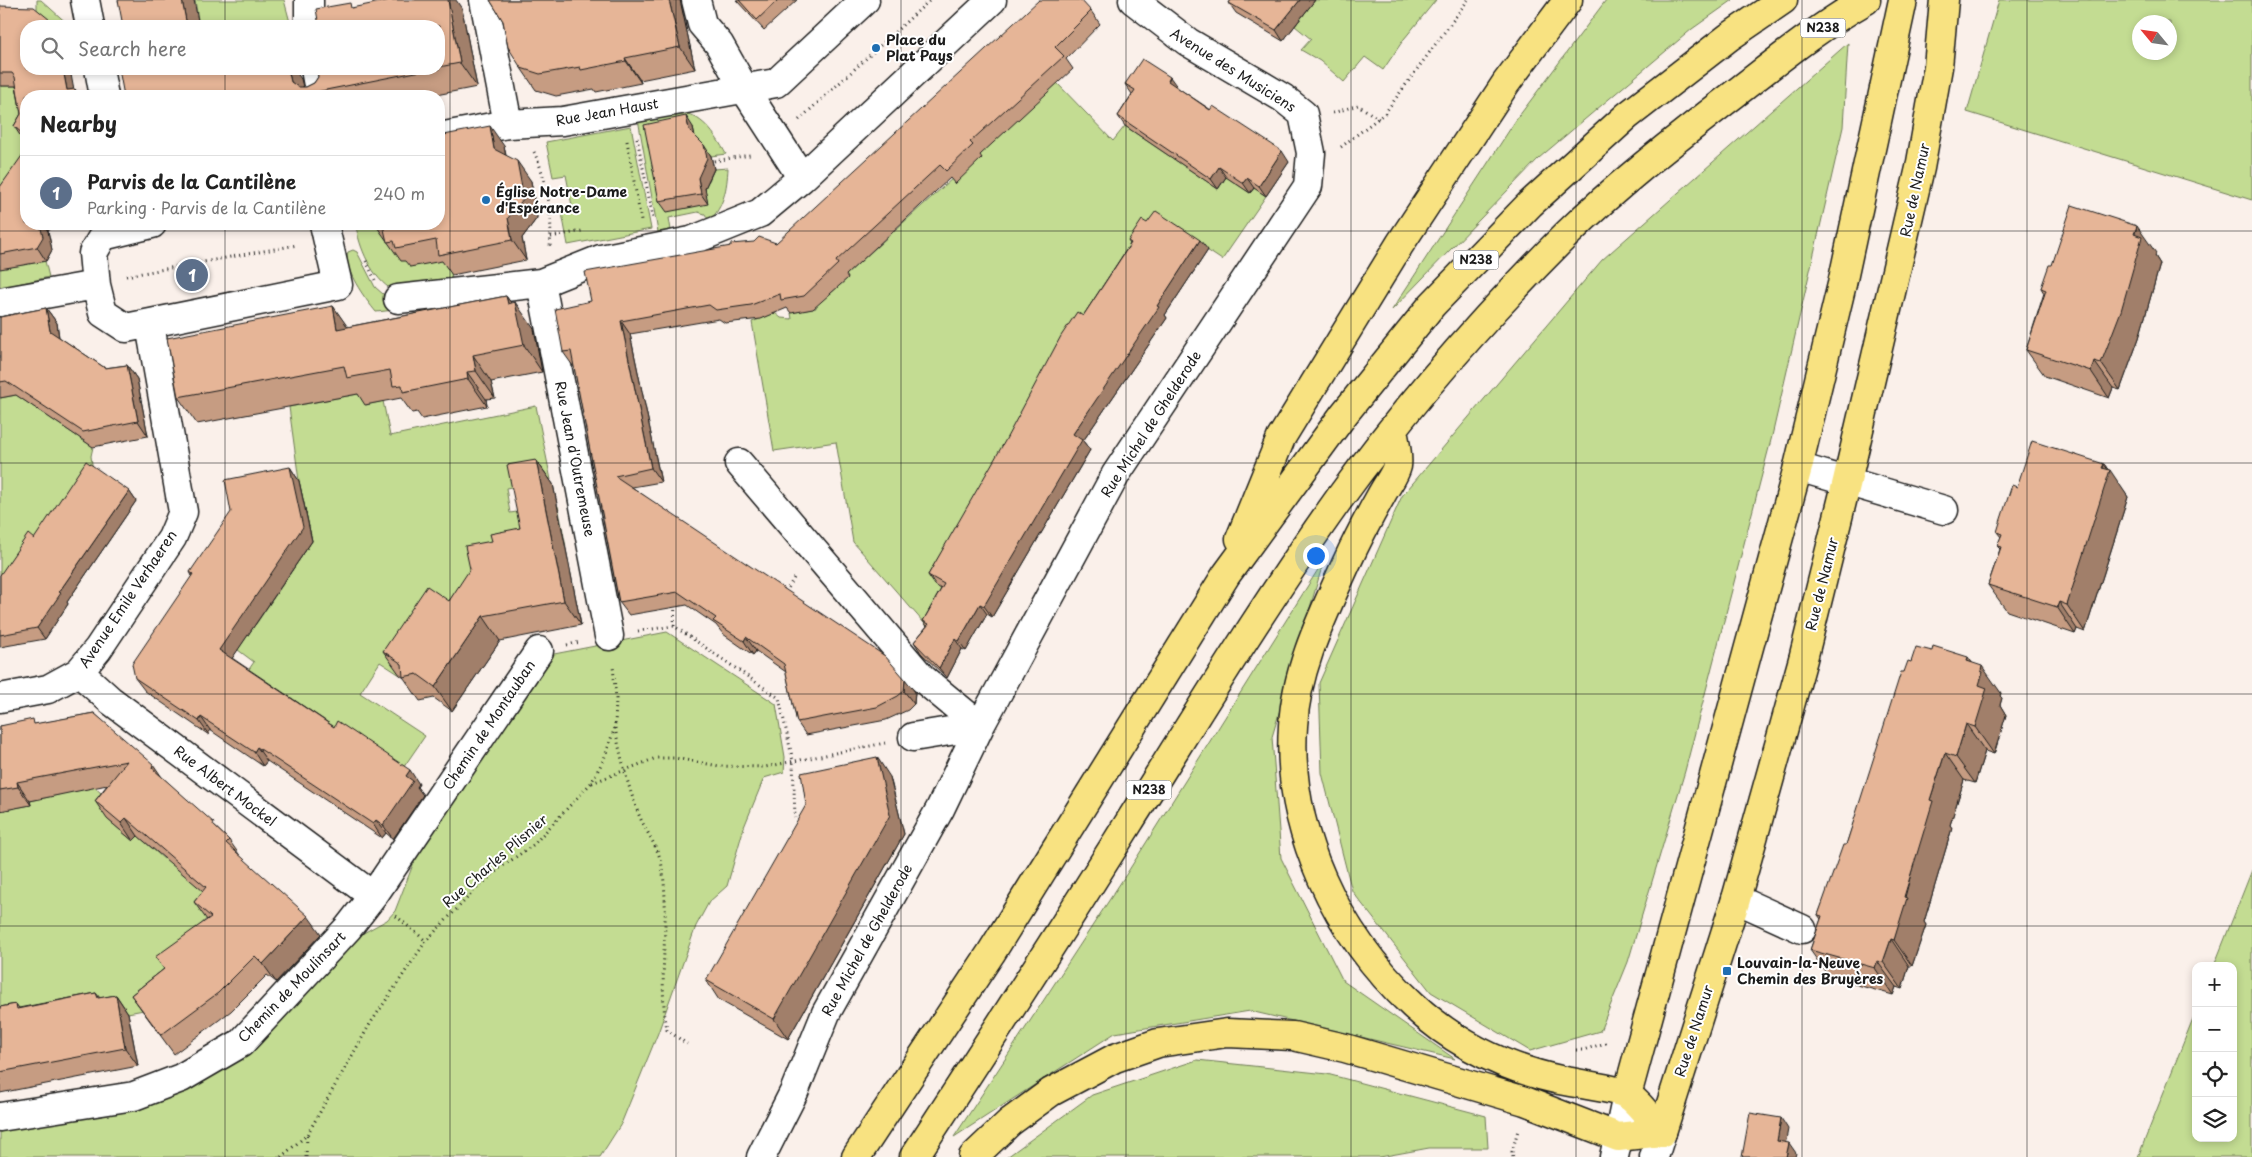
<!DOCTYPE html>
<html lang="en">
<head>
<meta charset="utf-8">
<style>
  body { margin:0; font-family:"Playpen Sans",sans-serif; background:#f2f2f2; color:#222 }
  .controls { position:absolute; right:15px; bottom:15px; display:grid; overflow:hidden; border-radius:10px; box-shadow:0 2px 8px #0003 }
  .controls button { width:45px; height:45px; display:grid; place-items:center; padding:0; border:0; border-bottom:1px solid #e0e0e0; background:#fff; color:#222; font:25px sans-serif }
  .compass { position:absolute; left:2132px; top:15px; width:45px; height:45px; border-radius:50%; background:#fff; box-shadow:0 2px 8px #0003; rotate:299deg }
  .you { position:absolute; left:1315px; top:555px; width:18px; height:18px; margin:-12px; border:4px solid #fff; border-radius:50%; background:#1a73e8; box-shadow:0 0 0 8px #1a73e833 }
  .badge { display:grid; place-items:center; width:32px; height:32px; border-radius:50%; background:#1f6fb2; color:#fff; font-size:16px; font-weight:700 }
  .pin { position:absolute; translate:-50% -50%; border:2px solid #fff; box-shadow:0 1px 5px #0006 }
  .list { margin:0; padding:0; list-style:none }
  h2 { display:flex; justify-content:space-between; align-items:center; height:65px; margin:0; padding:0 20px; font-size:21px }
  h2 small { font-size:16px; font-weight:400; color:#767676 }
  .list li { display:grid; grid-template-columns:32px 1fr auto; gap:15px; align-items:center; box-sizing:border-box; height:75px; padding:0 20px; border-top:1px solid #e0e0e0 }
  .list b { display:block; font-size:19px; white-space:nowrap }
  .list p { margin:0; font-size:16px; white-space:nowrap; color:#767676 }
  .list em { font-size:16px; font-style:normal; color:#767676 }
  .icon { flex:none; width:28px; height:28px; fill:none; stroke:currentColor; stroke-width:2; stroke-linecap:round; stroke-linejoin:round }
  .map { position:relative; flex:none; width:2252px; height:1157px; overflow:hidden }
  .search { position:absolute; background:#fff; box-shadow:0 2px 8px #0003; left:20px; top:20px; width:425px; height:55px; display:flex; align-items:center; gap:12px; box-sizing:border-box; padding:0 18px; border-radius:20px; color:#767676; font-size:19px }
  .panel { position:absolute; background:#fff; box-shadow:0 2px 8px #0003; left:20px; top:90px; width:425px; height:140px; border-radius:20px }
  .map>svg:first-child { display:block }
  .green { fill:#c3dc92; stroke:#707c57; fill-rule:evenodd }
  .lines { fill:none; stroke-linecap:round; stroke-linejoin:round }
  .minor-casing { stroke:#1c1c1c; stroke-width:31 }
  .major-casing { stroke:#1c1c1c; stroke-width:31 }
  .highway-casing { stroke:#1c1c1c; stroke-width:31 }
  .path { stroke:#1c1c1c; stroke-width:3; stroke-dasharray:1 4; stroke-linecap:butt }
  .minor { stroke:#fff; stroke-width:28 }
  .major { stroke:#f8e281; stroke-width:28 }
  .highway { stroke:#f8e281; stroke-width:28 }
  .wall { fill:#c69c82; stroke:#1c1c1c }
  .shaded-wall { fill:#a17f6a; stroke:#1c1c1c }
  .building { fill:#e6b597; stroke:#1c1c1c }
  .grid { fill:none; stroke:#1c1c1c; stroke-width:1; stroke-opacity:0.55 }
  .poi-dot { fill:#1f6fb2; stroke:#fff; stroke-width:2 }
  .labels { text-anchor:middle; stroke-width:4; stroke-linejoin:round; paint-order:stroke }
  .shield { fill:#fff; stroke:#606060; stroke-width:1 }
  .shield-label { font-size:12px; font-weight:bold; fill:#1c1c1c }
  .poi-label { font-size:14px; font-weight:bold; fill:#1c1c1c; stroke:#fff; text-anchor:start }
  .street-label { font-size:14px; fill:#1c1c1c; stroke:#fff }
</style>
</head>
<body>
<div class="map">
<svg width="2252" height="1157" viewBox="0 0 2252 1157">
  <rect width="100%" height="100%" fill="#faf0ea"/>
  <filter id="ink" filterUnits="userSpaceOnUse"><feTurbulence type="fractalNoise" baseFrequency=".02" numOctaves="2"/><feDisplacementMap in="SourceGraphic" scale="10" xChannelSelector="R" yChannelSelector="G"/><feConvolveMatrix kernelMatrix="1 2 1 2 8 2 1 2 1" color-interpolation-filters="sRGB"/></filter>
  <g filter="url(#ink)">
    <!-- green -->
    <path class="green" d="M37,0H41L70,26H53L37,20Z
      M195,0H284L291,26H199Z
      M1309,0H1436L1404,39L1383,70L1365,57L1344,82L1320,61L1301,50L1311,39L1295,26L1305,13L1301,10Z
      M1606,0H1733L1692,29L1539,158L1392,310L1516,120Z
      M1999,0H2252V200L1967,112ZM2140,22H2170V52H2140Z
      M1848,43L1843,127L1772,436L1685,771L1628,962L1600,1031L1530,1051L1431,992L1352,891L1322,773L1319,683L1402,496L1602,260Z
      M1057,83L1113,141L1125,126L1218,189L1226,177L1250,193L1254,188L1266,196L1222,260L1163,221L931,631L853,542L836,442L774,451L752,322L775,313L781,318L792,319L791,313L816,308L814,297L831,293L848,278L846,275C916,210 988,148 1057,83Z
      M0,86H22L26,96V176L0,213Z
      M678,112C702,114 715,134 726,154L711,156L706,150L704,185L709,181L714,169L728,168C727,188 724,207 709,221L705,214L698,212L669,218L671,230L658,232L638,119Z
      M631,126L651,229L568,245L562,213L573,211L566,175L553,177L546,142Z
      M356,224H384L391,239L408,260H449L452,279L393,290C373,280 358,246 356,224Z
      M353,250L357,252L375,287L392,302L395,310L376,312C366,300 342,268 348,252Z
      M45,261L49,277L0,288V265L10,267Z
      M363,393L366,405L383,401L390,436L536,406L551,480L506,488L510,513L558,506L566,547L508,558L400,675L380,662L360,693L425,736L401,771L245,675L254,662L234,647L256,624L312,541L299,481L289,407Z
      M16,395L93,447L91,456L93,472L0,592V398Z
      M1324,560L1272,737L1281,858L1343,981L1455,1059L1250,1011L1115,1033L954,1137L1129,870Z
      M667,632L776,704L785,757L784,772L764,778L744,827L727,886L709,902L696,926L658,1033L621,1124L600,1157H0V1129L163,1096L349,941L387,920L395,911L414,862L549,655Z
      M88,781L117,808L108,820L133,841L138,836L164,859L166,857L221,903L184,943L149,1009L0,1037V811L30,805V801L58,795Z
      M2252,870V1157H2138L2196,1011V1138H2233V966H2214Z
      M1197,1060L1327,1074L1486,1116L1488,1148H1429L1380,1157H1007L1092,1095Z"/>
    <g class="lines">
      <!-- minor casing -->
      <g class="minor-casing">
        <path id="minor" d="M85,0L90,26
          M484,0L508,124
          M696,0L702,24L719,44L745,90L802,178
          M309,26V0
          M99,69L104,96
          M315,69L320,96
          M439,137L508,124L563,121L776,83L865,0
          M152,224L103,236L93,253L96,285L103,313L126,328L338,285L324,224
          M541,283L609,636
          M398,299L541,283L601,259L691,241L760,213L802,178L992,0
          M0,302L96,285
          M739,463L922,678L980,726
          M1798,467L1944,510
          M79,672L110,700L373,896
          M0,698L48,689L79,672L98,649L172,538L183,512L150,325
          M913,737L980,726
          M1736,899L1802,929
          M0,1117L134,1096L181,1078L241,1043L348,928L373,896L539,651
          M761,1157L794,1092L826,1013L940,809L980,726L1116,474L1308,186L1311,153L1303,114L1283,98L1188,42L1133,0
          M1614,1157L1627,1095
          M1654,1157L1662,1132"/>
      </g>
      <!-- major casing -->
      <g class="major-casing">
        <path id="major" d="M1627,1095L1798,467L1842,284L1903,0
          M1662,1132L1736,899L1803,659L1847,481L1920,168L1938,67L1944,0"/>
      </g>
      <!-- highway casing -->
      <g class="highway-casing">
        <path id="highway" d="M1393,429C1394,439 1399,455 1397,466C1395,475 1386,486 1382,494C1369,517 1357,540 1346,564C1323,615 1296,669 1293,726C1286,830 1337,935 1413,1005C1455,1044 1505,1068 1560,1080C1573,1083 1618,1089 1627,1095C1638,1101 1653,1123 1662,1132
          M1240,539L1281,438L1400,244L1506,83L1568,0
          M856,1157L991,953L1226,575L1344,414L1432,305L1530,204L1627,116L1729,37L1783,0
          M914,1157C986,1047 1058,936 1128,824C1197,715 1264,604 1339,499C1407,405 1485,316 1567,234C1616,186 1670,144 1724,102C1770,67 1815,29 1866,0
          M973,1157L1010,1122L1051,1092L1115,1058L1158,1043L1227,1033L1293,1036L1345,1048L1525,1101L1618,1137L1662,1132"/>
      </g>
      <!-- path -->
      <path class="path" d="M1333,113L1358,105L1379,119
        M799,120L930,0
        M637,138L653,218
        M627,141L641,221
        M1341,147L1385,113L1468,0
        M534,152C547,179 553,216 550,246
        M714,161L750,155
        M551,237L582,231
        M366,261L375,280
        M126,276L297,245
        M786,592L795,576
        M674,626L675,604
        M638,631L674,626L779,698L793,761L795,818
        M567,645L580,642
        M615,728C621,758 628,787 639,815C646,832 660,850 662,867C671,921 657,976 667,1030L687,1044
        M592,783L656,758H675L719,766L765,767L885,743
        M396,916L426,941
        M1576,1050H1583L1609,1042
        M281,1157L307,1135L370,1024L426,941L475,890L500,868L533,845L591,783L604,759L615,727L616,699L613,666
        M306,1157L307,1136
        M1513,1157L1512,1152L1518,1130"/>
      <!-- minor -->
      <use href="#minor" class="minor"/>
      <!-- major -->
      <use href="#major" class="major"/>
      <!-- highway -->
      <use href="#highway" class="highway"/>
    </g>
    <!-- wall -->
    <path class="wall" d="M490,0H680L695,69L640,80L641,83L596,92L594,89L556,96L536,90L521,68L503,21Z
      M736,0H797L764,30Z
      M1231,0H1315L1283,41L1236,13L1229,3Z
      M0,6L26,96V142L23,140L14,126L21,114L16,86H0Z
      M353,8L462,9L477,87L431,96H124L301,79L303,87H306L314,83L318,77L317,69H439V26Z
      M1091,11L1100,24L1066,59L1073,69L980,155L982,158L955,184L950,178L846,275L848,278L813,309L791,313L787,308L761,319L725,323L719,319L630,334L661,482L632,487L915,692L914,704L908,710L886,720L806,735L797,722L786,672L756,651L753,655L723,634L716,625L687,605L629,615L619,602L574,366H573L563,352L591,301L776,243Z
      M1125,84L1178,88L1289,162L1266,196L1254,188L1250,193L1226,177L1218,189L1125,126L1118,116L1132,94Z
      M693,127L695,137L711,156L714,169L705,188L708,204L667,212L659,201Z
      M504,146L506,155L531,181L537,218L522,238L526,260L452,275L442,261L410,267L405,261H401L375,224H439Z
      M0,187L26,224H57L48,231L52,250L46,261L0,269Z
      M1147,223L1208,250L1165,315L1167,318L1083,441L1090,450L992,617L987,614L966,651L962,649L947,678L921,653L914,642L927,626L923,621L941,589L935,585L928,575L1083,316L1130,244L1128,241Z
      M2156,253L2155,256L2160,264L2139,338L2120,390L2113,388L2109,398L2045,376L2026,350L2044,293L2041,288L2052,265Z
      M506,296L511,303L534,329L542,372L491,382L495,398L486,399L487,406L422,419L417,412L412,413L401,398L365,405L358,394L197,424L178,397L333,306L347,327Z
      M46,308L57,323L59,337L105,368L127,365L137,379L148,436L93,447L16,395L0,398V317Z
      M536,460L553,484L581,625L500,641L452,711L434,698L420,701L404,678L400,675L383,651L449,601L492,541L520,528Z
      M2104,464L2128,497L2085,632L2077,629L2075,634L2007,611L1988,585L2000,549L1997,546L2001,537L1997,532Z
      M290,467L299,481L312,541L232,658L419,784L417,787L423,795L393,839L386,833L382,838L267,761L263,766L210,730L209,735L145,691L135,678L192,576L190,572Z
      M129,491L136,501L67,602L68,604L45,639L0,647V575L34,539Z
      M1911,662L1972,663L2001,693L2000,696L2002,698L2000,705L2006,715L1994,754L1985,751L1975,783L1964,780L1950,825L1952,828L1924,922L1926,925L1912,966H1909L1902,989L1896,987L1893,995L1829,977L1810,950L1821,919L1818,915L1846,845L1904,672Z
      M94,713L229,840L241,857L321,934L276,982L267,975L231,1011L174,1054L131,995L164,969L207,920L194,902L203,891L138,836L133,841L107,819L95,801L107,785L30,801L31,805L0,811V726L37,724Z
      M890,777L904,834L788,1039L719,1000L706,980Z
      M96,993L100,998L116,995L128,1013L138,1066L0,1093V1007L16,1004L19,1008Z"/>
    <!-- shaded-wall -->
    <path class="shaded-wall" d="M182,0H194L199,26H187Z
      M448,0H456L462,9L477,87L460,63Z
      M669,0H680L695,69L680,47Z
      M1300,0H1315L1283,41L1276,30Z
      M625,58L640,80L641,83L626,61Z
      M63,69H70L75,96L67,90Z
      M288,69H294L301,79L305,94L291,82Z
      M1170,77L1178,88L1175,92L1168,81Z
      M75,89L80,96H76Z
      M686,116L693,127L696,141L689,130Z
      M490,126L504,146L508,169L494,149Z
      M704,145L711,156L714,169L705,188L708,204L701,194L698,178Z
      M1282,151L1289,162L1266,196L1259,186Z
      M517,161L531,181L537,218L522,238L526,260L512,240L508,218Z
      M1219,167L1226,177L1218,189L1211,179Z
      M1247,178L1254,188L1250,193L1243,183Z
      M40,224H42L48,231L52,250L46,261L37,247Z
      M2137,226L2156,253L2155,256L2160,264L2139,338L2120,390L2101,363Z
      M1200,240L1208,250L1165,315L1167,318L1083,441L1090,450L992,617L984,606L1073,434Z
      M506,296L517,311L515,302L534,329L542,372L524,345L508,304Z
      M333,306L352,333L337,329Z
      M46,308L57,323L60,346L50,331Z
      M621,321L630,334L661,482L651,468Z
      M473,355L491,382L495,398L476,371Z
      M2094,361L2113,388L2109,398L2091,371Z
      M127,365L137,379L148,436L138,421Z
      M467,372L486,399L487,406L468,379Z
      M536,460L553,484L581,625L564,601Z
      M2104,464L2109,471L2110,470L2128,497L2085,632L2067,605Z
      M290,467L299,481L312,541L229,663L219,650Z
      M129,491L136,501L67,602L68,604L45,639L37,628L59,592Z
      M2059,602L2077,629L2075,634L2057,607Z
      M980,604L987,614L966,651L959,641Z
      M483,616L500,641L452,711L435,687Z
      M746,637L756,651L753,655L744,641Z
      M955,639L962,649L947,678L939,668Z
      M1968,657L1982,676L1981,671L1982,666L2001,693L2000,696L2002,698L2000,705L2006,715L1994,754L1975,727L1967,661Z
      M905,679L915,692L914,704L904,691Z
      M201,717L210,730L209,735L199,721Z
      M1966,724L1985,751L1975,783L1956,757Z
      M257,747L267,761L263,766L254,752Z
      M1945,753L1964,780L1950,825L1952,828L1924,922L1926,925L1912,966L1894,940L1930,800Z
      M877,757L890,777L904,834L788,1039L774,1019Z
      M153,764L166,783L152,768Z
      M410,770L419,784L417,787L423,795L393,839L383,825L406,776Z
      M17,782L30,801L31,805L18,787Z
      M126,818L138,836L133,841L121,823Z
      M376,820L386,833L382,838L373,824Z
      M308,916L321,934L276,982L263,964Z
      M1891,939L1909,966L1902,989L1883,962Z
      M1877,961L1896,987L1893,995L1875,968Z
      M116,995L128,1013L138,1066L125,1048Z
      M1781,1118L1788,1129L1784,1151L1777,1141Z
      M1789,1143L1796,1153L1795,1157H1786Z"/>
    <!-- building -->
    <path class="building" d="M118,0H182L187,26H123Z
      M391,0H448L460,63L439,67V26H319L316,9L350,3L351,8Z
      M490,0H669L680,47L625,58L626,61L581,70L580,67L540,74L521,68L508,47L503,21Z
      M739,0H778L757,20Z
      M1039,0H1081L1091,11L1055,47L1064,56L970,142L973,145L946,171L940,165L836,261L838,264L804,296L781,300L780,294L751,305L716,310L709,305L621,321L651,468L615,476L885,656L905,679L904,691L898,696L877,707L797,722L784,664L746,637L744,641L713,621L716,618L678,592L619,602L571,351L563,352L555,309L591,301L585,272L731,246V244L754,242L759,237L776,243Z
      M1231,0H1300L1276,30L1229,3Z
      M0,6L34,7L55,24L56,26H26V69H63L67,90L75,89L76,96H26V137L14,126L21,114L15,77L12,73H0Z
      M1142,59L1170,77L1168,81L1210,110L1213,106L1282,151L1259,186L1247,178L1243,183L1219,167L1211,179L1118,116L1135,90L1125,84Z
      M119,69H288L291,82L298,87H306L314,83L318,77L317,69H431L296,96H124Z
      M686,116L689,130L704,145L707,158L698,178L701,194L659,201L644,125Z
      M490,126L494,149L517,161L524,198L508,218L512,240L438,255L436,240L396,248L394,241L387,242L383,225L378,226V224H439V136Z
      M26,150V224H40L43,237L37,247L0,254V187Z
      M2072,205L2137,226L2134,234L2142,237L2121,311L2101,363L2094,361L2091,371L2026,350L2046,290L2041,288L2049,265H2052Z
      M1156,211L1200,240L1157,306L1159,307L1073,434L1082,440L984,606L980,604L959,641L955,639L939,668L914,642L929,624L923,621L944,584L928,575L1005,441L1061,336L1077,312L1083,316L1131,243L1128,241L1142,220L1147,223Z
      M506,296L508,304L515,302L524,345L473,355L476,371L467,372L468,379L403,392L402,385L393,386L390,370L347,378L344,366L178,397L167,338L333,306L337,329Z
      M46,308L50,331L105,368L127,365L138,421L83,432L6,381L0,382V317Z
      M2032,441L2104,464L2102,468L2110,470L2067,605L2059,602L2057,607L1988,585L2001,547L1997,546L2002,534L1997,532L2001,519L2012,485L2017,487Z
      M536,460L564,601L483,616L435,687L417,674L403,677L402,664L383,651L427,586L449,601L470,569L465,546L492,541L490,534L520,528L507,465Z
      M86,461L129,491L59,592L61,593L37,628L0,635V575L28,534L34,539Z
      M290,467L303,527L219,650L334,727L337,721L410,770L406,776L413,781L383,825L376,820L373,824L257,747L254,752L201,717L199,721L135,678L132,664L193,574L190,572L231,512L225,480Z
      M1933,646L1968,657L1967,661L1982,666L1981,671L1983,672L1979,685L1987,688L1975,727L1966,724L1956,757L1945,753L1930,800L1933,801L1904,897L1907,898L1894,940L1891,939L1883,962L1877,961L1875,968L1810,950L1822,916L1818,915L1843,845H1846L1901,672H1904L1908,661L1911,662L1916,647L1932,651Z
      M94,713L153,764L152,768L214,823L213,825L229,840L226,843L308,916L263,964L255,956L218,993L161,1035L131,995L164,969L155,957L211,917L194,902L206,887L126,818L121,823L95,801L127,761L17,782L18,787L0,790V726L33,719L34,724Z
      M877,757L890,815L774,1019L706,980L806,805L801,773Z
      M96,993L98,998L116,995L125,1048L0,1072V1007L16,1004L17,1009Z
      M1750,1113L1781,1118L1777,1141L1789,1143L1786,1157H1742Z"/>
  </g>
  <!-- grid -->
  <path class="grid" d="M225,0V26M450,0V1157M676,0V1157M901,0V1157M1126,0V1157M1351,0V1157M1576,0V1157M1802,0V1157M2027,0V1157M225,69V96M225,224V1157M0,231H2252M0,463H2252M0,694H2252M0,926H2252"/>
  <!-- markers -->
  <g class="poi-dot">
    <circle cx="876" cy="48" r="5"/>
    <circle cx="486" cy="200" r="5"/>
    <rect x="1722" y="966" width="10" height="10" rx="2.5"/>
  </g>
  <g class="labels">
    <!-- shield labels -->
    <g class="shield">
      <rect x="1800.5" y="18.5" width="45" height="19" rx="4"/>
      <rect x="1453.5" y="250.5" width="45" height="19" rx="4"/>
      <rect x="1126.5" y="780.5" width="45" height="19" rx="4"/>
    </g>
    <g class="shield-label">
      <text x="1823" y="32">N238</text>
      <text x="1476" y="264">N238</text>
      <text x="1149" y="794">N238</text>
    </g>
    <!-- poi labels -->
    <g class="poi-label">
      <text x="886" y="45">Place du<tspan x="886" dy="16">Plat Pays</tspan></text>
      <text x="496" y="197">Église Notre-Dame<tspan x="496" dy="16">d'Espérance</tspan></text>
      <text x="1737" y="968">Louvain-la-Neuve<tspan x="1737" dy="16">Chemin des Bruyères</tspan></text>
    </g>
    <!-- street labels -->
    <g class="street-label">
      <text transform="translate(1233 70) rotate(32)" y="5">Avenue des Musiciens</text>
      <text transform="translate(607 112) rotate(-10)" y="5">Rue Jean Haust</text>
      <text transform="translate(1915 190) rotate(-78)" y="5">Rue de Namur</text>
      <text transform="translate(1151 424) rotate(-57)" y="5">Rue Michel de Ghelderode</text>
      <text transform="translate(575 459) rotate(79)" y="5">Rue Jean d'Outremeuse</text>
      <text transform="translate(1822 584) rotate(-76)" y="5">Rue de Namur</text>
      <text transform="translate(128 599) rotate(-56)" y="5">Avenue Emile Verhaeren</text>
      <text transform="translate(489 725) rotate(-56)" y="5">Chemin de Montauban</text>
      <text transform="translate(225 786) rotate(37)" y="5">Rue Albert Mockel</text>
      <text transform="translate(495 861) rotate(-41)" y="5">Rue Charles Plisnier</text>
      <text transform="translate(867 940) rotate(-61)" y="5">Rue Michel de Ghelderode</text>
      <text transform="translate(292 987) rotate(-46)" y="5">Chemin de Moulinsart</text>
      <text transform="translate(1694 1031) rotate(-72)" y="5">Rue de Namur</text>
    </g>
  </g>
</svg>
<div class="controls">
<button>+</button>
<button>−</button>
<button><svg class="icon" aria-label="locate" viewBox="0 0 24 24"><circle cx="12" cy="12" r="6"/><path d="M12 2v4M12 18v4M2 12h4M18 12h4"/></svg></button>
<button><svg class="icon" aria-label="layers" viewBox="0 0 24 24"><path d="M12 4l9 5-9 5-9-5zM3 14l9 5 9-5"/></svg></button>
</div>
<svg class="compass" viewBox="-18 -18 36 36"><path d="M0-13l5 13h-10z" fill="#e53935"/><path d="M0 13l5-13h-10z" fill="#767676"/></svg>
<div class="you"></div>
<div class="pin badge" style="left:192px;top:275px;background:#5c6f8a">1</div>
<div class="search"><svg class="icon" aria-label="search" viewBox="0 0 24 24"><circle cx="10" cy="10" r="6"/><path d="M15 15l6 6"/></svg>Search here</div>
<section class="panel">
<h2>Nearby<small></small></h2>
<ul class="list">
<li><span class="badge" style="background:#5c6f8a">1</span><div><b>Parvis de la Cantilène</b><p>Parking · Parvis de la Cantilène</p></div><em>240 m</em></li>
</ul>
</section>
</div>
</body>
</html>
